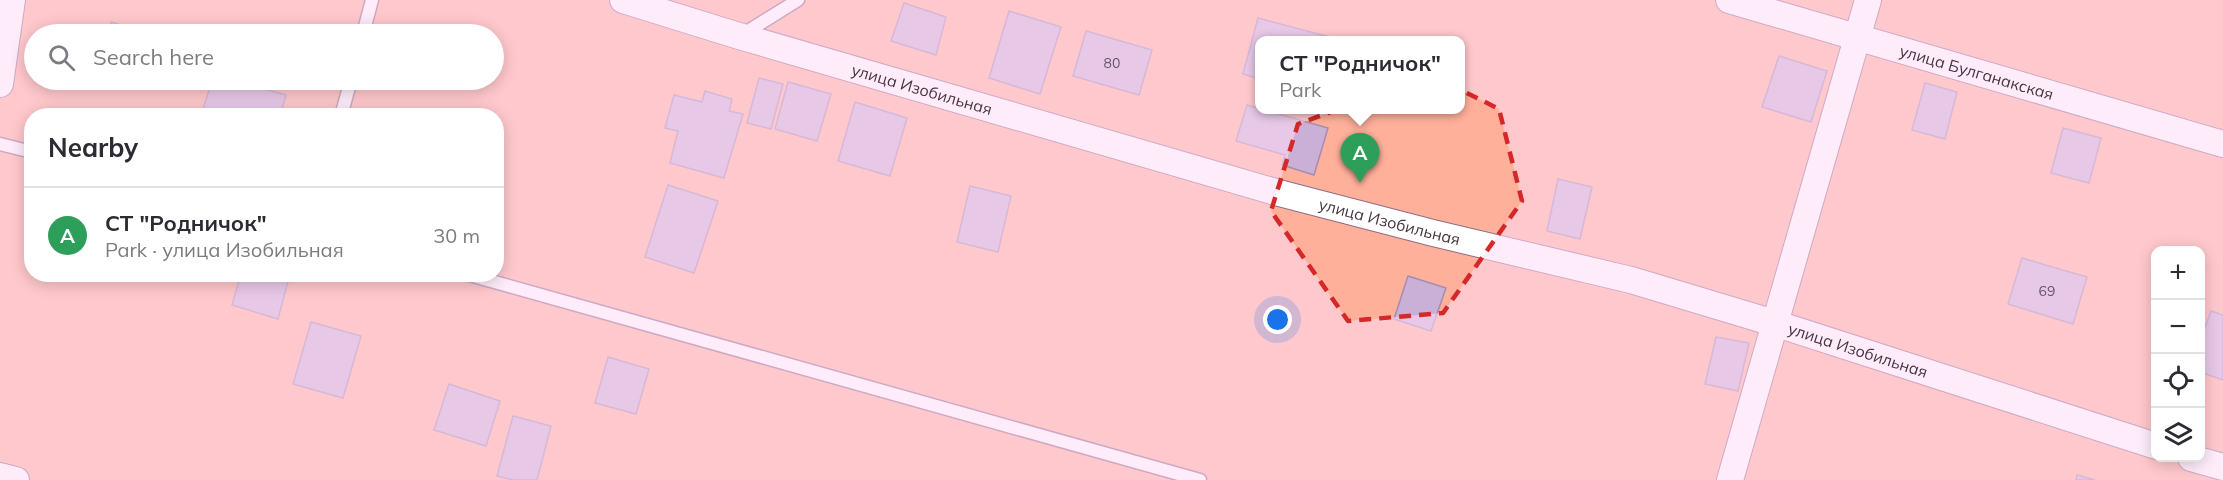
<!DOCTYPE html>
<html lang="en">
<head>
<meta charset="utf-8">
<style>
  body { margin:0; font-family:Mulish,sans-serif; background:#f7f7f7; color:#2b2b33 }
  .controls { position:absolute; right:18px; bottom:18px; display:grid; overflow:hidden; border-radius:12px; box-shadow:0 3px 15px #0003 }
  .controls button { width:54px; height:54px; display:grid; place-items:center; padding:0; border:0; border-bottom:2px solid #e1e1e2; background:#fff; color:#2b2b33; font:30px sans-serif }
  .you { position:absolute; left:1278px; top:320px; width:21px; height:21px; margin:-15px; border:4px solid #fff; border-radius:50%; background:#1a73e8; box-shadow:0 0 0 9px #1a73e833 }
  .badge { display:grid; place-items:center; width:39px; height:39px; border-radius:50%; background:#0b8043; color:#fff; font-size:20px; font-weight:700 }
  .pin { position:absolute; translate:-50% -50px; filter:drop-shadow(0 2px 3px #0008) }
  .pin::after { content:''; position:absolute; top:32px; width:21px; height:18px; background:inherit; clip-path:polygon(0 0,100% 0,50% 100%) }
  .popup { position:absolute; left:1255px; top:36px; width:210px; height:78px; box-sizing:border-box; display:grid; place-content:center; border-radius:12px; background:#fff; filter:drop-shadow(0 2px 4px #0005); font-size:20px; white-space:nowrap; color:#7c7c81 }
  .popup b { font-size:22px; color:#2b2b33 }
  .popup::after { content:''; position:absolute; left:50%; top:100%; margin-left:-12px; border:12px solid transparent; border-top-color:#fff }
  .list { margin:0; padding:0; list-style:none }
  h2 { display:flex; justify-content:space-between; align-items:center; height:78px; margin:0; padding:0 24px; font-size:26px }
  h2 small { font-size:20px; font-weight:400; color:#7c7c81 }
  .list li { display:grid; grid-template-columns:39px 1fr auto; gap:18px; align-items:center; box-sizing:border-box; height:96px; padding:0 24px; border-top:2px solid #e1e1e2 }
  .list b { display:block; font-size:22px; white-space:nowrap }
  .list p { margin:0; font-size:20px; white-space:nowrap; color:#7c7c81 }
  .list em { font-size:20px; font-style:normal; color:#7c7c81 }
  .icon { flex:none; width:33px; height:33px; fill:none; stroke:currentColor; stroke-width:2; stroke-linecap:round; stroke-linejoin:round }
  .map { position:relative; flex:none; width:2223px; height:480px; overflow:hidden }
  .search { position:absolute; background:#fff; box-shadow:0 3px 15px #0003; left:24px; top:24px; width:480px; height:66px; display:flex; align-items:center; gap:15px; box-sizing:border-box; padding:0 21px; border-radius:33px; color:#7c7c81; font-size:22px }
  .panel { position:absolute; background:#fff; box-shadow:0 3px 15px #0003; left:24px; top:108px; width:480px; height:174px; border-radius:24px }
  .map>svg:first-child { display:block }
  .green { fill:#ffb09a; fill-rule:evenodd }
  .building { fill:#cab0d6; stroke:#a68cb1; stroke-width:1.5 }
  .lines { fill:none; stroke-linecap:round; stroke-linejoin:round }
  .lane-casing { stroke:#906c87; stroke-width:15 }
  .street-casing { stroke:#906c87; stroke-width:28 }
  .lane { stroke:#fff; stroke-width:12 }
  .street { stroke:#fff; stroke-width:26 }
  .marked { fill:none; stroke:#d62828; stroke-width:4.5; stroke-dasharray:12 8; stroke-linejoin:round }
  .labels { text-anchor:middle; stroke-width:6; stroke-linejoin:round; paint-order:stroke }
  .number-label { font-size:14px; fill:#665466 }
  .street-label { font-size:16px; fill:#453541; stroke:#ffddf5 }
</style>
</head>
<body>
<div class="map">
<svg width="2223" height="480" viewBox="0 0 2223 480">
  <rect width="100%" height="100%" fill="#ffddf5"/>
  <!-- green -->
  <path class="green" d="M0,0H2223V480H0ZM34,34H494V80H34ZM1260,40H1460V110H1260ZM32,116H496V274H32ZM2156,250H2200V458H2156Z"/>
  <!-- building -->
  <path class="building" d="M904,3L946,17L936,55L891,41Z
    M1009,11L1061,27L1040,94L989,78Z
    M1258,18L1341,40H1260V79L1243,74Z
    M111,22L149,34H108Z
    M1086,31L1152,50L1139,95L1073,76Z
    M1779,56L1827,71L1811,122L1762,107Z
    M759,78L783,84L771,129L747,123Z
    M128,80H146L144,85Z
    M212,80H233L286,95L280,116H201Z
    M788,82L831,94L817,141L775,129Z
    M1925,83L1957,92L1945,139L1912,130Z
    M705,91L732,99L729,111L743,114L724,178L670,163L678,131L665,128L674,95L702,102Z
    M855,102L907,118L890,176L838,161Z
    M1247,105L1328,128L1314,175L1282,165L1285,155L1236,141Z
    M2063,128L2101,138L2089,183L2051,173Z
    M1558,179L1592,187L1580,239L1547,231Z
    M668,185L718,201L694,273L645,257Z
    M970,186L1011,196L998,252L957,242Z
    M2022,258L2087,277L2073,324L2008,304Z
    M241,274H290L278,319L232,305Z
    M1408,276L1446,288L1431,331L1394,319Z
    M2211,311L2223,315V380L2200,372V341Z
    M311,322L361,336L343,398L293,384Z
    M1716,337L1749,343L1738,391L1705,384Z
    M608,357L649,369L636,414L595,403Z
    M449,384L500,401L486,446L434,430Z
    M513,416L551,426L537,480H513L497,476Z
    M2077,475L2095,480H2076Z"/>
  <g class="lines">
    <!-- lane casing -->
    <g class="lane-casing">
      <path id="lane" d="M363,34L372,0
        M740,36L798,0
        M341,116L351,80
        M0,144L32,152
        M466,274L1200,480"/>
    </g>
    <!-- street casing -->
    <g class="street-casing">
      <g id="street">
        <path id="s1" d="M623,0L739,36L1279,193L1433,233L1631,280L1774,323L2156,446"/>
        <path id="s2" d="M1729,0L2223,144"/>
        <path d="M0,84L12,0"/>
        <path d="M2191,458L2223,467"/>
        <path d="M0,476L16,480"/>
        <path d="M1730,480L1868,0"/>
      </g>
    </g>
    <!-- lane -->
    <use href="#lane" class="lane"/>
    <!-- street -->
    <use href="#street" class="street"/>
  </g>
  <!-- marked area -->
  <path d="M0 0H2223V480H0ZM1431,75L1499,109L1522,201L1443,313L1348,321L1271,211L1298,124Z" fill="#ffddf5" fill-opacity=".55" fill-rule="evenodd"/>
  <path class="marked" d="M1431,75L1499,109L1522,201L1443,313L1348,321L1271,211L1298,124Z"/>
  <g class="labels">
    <!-- number labels -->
    <g class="number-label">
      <text x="1112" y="68">80</text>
      <text x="2047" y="296">69</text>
    </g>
    <!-- street labels -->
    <g class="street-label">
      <text dy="6" stroke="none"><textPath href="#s2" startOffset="258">улица Булганакская</textPath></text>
      <text dy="6" stroke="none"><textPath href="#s1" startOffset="312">улица Изобильная</textPath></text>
      <text dy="6" stroke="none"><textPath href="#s1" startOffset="798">улица Изобильная</textPath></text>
      <text dy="6" stroke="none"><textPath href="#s1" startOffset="1284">улица Изобильная</textPath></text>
    </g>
  </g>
</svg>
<div class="controls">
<button>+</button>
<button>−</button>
<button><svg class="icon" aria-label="locate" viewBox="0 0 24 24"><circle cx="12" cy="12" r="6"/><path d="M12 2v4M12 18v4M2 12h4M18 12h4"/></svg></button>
<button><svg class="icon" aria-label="layers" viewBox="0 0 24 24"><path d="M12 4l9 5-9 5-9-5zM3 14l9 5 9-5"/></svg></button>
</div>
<div class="you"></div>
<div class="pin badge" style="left:1360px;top:183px;background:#2e9e5b">A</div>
<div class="popup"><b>СТ &quot;Родничок&quot;</b>Park</div>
<div class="search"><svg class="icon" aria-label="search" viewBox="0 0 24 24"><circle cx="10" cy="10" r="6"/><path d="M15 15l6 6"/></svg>Search here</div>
<section class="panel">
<h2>Nearby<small></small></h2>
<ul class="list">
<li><span class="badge" style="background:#2e9e5b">A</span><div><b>СТ &quot;Родничок&quot;</b><p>Park · улица Изобильная</p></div><em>30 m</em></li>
</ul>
</section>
</div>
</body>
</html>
